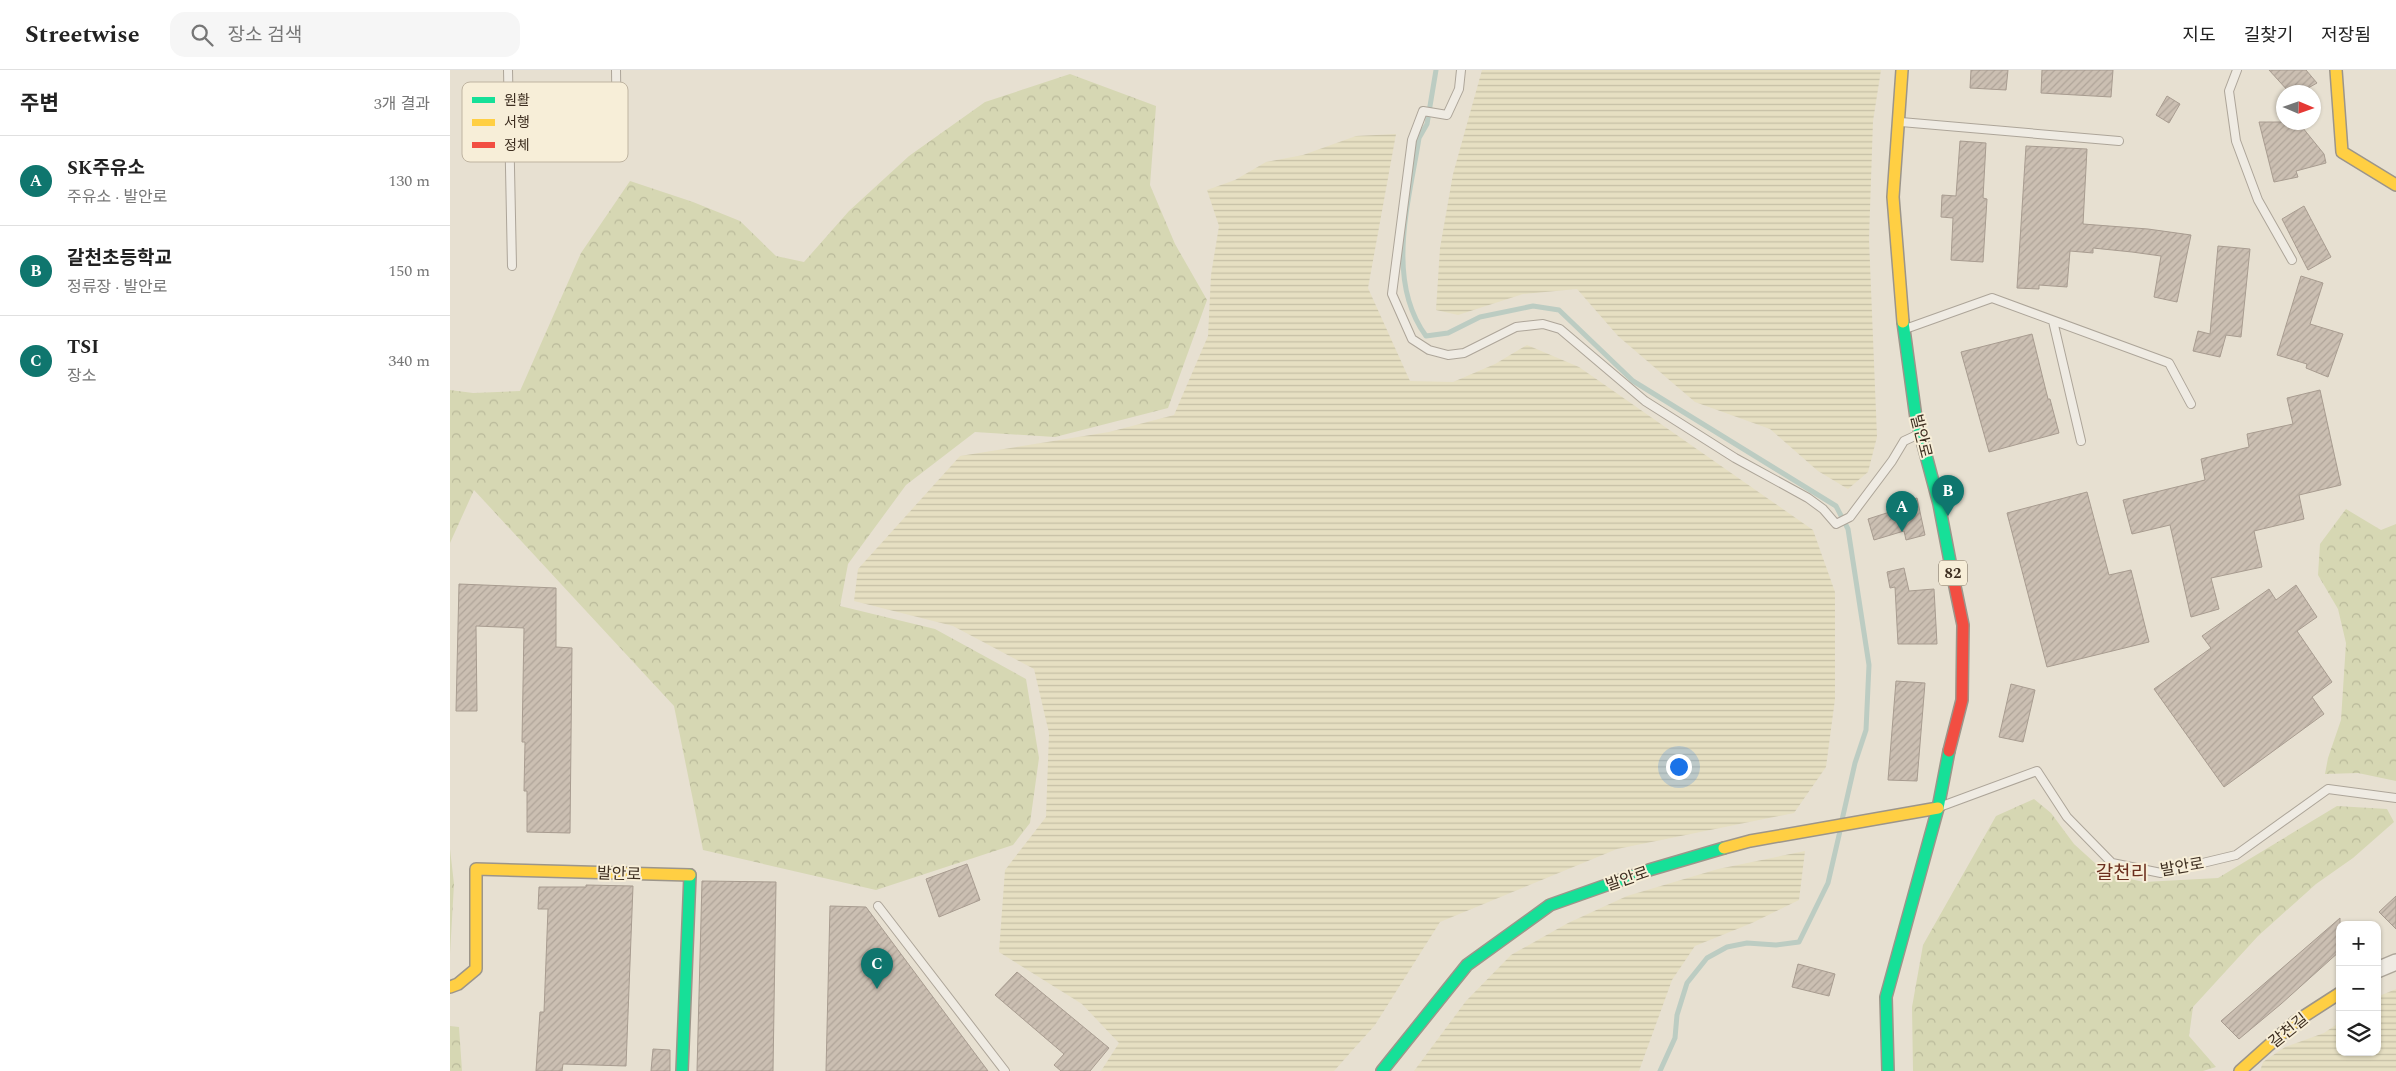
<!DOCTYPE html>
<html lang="ko">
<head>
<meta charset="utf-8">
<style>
  body { margin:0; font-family:Spectral,"Noto Sans KR",serif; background:#f6f6f6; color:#222 }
  .controls { position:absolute; right:15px; bottom:15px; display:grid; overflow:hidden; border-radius:10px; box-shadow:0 1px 4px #0004 }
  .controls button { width:45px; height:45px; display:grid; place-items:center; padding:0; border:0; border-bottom:1px solid #e0e0e0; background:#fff; color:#222; font:25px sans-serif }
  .compass { position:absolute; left:1826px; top:15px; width:45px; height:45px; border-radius:50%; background:#fff; box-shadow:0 1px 4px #0004; rotate:92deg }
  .you { position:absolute; left:1228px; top:696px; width:18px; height:18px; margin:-12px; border:4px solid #fff; border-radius:50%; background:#1a73e8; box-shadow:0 0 0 8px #1a73e833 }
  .badge { display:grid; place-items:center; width:32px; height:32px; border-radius:50%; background:#0f766e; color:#fff; font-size:16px; font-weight:700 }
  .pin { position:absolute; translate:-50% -41px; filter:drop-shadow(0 1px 2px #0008) }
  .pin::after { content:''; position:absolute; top:26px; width:18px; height:15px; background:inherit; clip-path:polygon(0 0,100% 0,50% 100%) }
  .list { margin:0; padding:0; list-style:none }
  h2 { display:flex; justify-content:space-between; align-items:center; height:65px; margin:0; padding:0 20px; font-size:21px }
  h2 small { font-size:16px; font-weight:400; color:#767676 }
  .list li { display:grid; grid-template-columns:32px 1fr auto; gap:15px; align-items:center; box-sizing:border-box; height:90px; padding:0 20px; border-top:1px solid #e0e0e0 }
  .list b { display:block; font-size:19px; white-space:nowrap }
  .list p { margin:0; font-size:16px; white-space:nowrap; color:#767676 }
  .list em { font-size:16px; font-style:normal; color:#767676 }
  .icon { flex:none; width:28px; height:28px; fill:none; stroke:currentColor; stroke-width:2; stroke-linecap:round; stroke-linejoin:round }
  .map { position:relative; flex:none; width:1946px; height:1001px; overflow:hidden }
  header { display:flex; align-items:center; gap:30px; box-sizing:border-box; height:70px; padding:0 25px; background:#fff; border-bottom:1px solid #e0e0e0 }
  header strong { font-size:24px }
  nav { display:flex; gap:28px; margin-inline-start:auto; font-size:18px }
  .search { width:350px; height:45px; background:#f6f6f6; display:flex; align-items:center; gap:12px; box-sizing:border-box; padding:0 18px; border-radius:15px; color:#767676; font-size:19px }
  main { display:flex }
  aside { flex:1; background:#fff }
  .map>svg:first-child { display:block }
  .farmland { fill:url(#farmland-rules) }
  .forest { fill:url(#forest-crowns) }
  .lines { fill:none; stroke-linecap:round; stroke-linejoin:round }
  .stream { stroke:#bcccc2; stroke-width:5 }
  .building { fill:url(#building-hatch); stroke:#a89c90 }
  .lane-casing { stroke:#ada599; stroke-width:10 }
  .street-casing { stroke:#ada599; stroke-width:18 }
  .fast-casing { stroke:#9c958a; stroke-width:14 }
  .slow-casing { stroke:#9c958a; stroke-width:14 }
  .jam-casing { stroke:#9c958a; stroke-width:14 }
  .lane { stroke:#efebe3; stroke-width:8 }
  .street { stroke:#efebe3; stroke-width:15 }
  .fast { stroke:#16e098; stroke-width:11 }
  .slow { stroke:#ffcf43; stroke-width:11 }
  .jam { stroke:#f24e42; stroke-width:11 }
  .labels { text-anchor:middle; stroke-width:4; stroke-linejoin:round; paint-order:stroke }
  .shield { fill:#f7eed8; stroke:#756857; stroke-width:1 }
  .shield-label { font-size:15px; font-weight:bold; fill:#3d2e20 }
  .street-label { font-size:16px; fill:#3d2e20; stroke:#f7eed8 }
  .quarter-label { font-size:19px; fill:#6b2e1e; stroke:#f7eed8 }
  .key { fill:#f7eed8; stroke:#bfb4a1; stroke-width:1 }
  .key-label { font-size:14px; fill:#3d2e20 }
</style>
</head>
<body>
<header>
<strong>Streetwise</strong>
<div class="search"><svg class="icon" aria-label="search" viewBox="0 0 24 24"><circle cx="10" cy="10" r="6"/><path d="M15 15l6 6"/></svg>장소 검색</div>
<nav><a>지도</a><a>길찾기</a><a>저장됨</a></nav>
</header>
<main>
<aside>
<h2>주변<small>3개 결과</small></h2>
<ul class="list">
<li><span class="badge">A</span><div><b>SK주유소</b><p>주유소 · 발안로</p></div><em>130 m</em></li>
<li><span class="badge">B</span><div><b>갈천초등학교</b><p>정류장 · 발안로</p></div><em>150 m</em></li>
<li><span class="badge">C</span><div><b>TSI</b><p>장소</p></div><em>340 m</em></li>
</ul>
</aside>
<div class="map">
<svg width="1946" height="1001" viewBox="0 0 1946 1001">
  <defs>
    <pattern id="farmland-rules" width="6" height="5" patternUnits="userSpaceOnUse" patternTransform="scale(1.25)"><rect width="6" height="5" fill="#e6dfc2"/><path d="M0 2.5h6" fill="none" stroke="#c6c0a6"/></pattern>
    <pattern id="forest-crowns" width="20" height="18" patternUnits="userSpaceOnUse" patternTransform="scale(1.25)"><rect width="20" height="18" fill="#d6d7b3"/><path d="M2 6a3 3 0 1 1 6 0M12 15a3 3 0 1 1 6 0" fill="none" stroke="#b9b99a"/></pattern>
    <pattern id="building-hatch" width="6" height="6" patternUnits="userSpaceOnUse" patternTransform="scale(1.25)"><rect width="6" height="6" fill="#cbbfb2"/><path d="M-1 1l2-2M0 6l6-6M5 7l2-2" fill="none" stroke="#afa499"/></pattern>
  </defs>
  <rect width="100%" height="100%" fill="#e7e0d1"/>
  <!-- farmland -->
  <path class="farmland" d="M1032,0H1431L1423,51L1419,169L1427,367L1418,402L1398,419L1368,401L1320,359L1245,332L1168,266L1127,219L1073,224L1008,245L986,240L990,178L1003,104Z
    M946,64L918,218L960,311L1003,312L1045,294L1077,275L1129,297L1363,460L1385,522V629L1376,697L1344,743L1167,779L990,852L925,955L884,1001H651L669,973L632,934L549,882L555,800L596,747L599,663L584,599L503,556L404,531L408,499L510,386L659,362L724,345L758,266L761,205L769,156L757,120L785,110L816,92L853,85L906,66Z
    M1355,781L1349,830L1302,853L1245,876L1222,910L1189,1001H964L1016,931L1061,885L1118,853L1177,826L1268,799Z
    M1946,919V1001H1810L1813,992L1835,977L1874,963L1890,952V982H1927V927Z"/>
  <!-- forest -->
  <path class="forest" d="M620,4L706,36L700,115L725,174L757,230L718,338L605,367L525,362L456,415L398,494L390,536L485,559L576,609L589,688L580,753L563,775L426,820L253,780L224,636L24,420L0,473V320L23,323L70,321L131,183L180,111L243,132L290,151L326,186L354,192L399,141L459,86L535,32Z
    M1896,439L1931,460L1946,454V711L1908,703L1875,704L1878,688L1891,650L1896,573L1888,539L1868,505L1870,474Z
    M1584,729L1601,743L1624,774L1657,804L1694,812L1768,808L1887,736L1937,739L1944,752L1903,788L1866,814L1808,866L1743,937L1739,966L1766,997L1753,1001H1463L1462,937L1473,875L1546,746Z
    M0,779L4,814L0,884Z
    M0,956L9,957L12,1001H0Z"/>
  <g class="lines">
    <!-- stream -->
    <path class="stream" d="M986,0L977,54L969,68C959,132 935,210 976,266L998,263L1030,247L1083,236L1109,240L1183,311L1386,436L1398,459L1419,595L1416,660L1405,693L1392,750
      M1210,1001L1225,968L1227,945L1237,913L1257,888L1277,877L1297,873L1326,875L1349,872L1378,813L1390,761"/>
  </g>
  <!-- building -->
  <path class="building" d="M1521,0H1558L1556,20L1520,18Z
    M1592,0H1663L1661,27L1591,23Z
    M1819,0H1856L1867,13L1851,22H1839Z
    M1717,26L1730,34L1719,53L1706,45Z
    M1809,52H1848L1874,84L1876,93L1846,101L1848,107L1824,112Z
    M1510,71L1536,73L1533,128L1537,129L1533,192L1501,190L1503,148L1491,147L1492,125L1506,126Z
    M1576,76L1637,79L1633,154L1698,159L1741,165L1727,232L1704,227L1711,186L1682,182L1643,178V183L1620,181L1617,217L1589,215V219L1567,218Z
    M1854,136L1881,187L1858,200L1832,149Z
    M1768,176L1800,179L1791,267L1776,265L1770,287L1743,281L1748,261L1760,264Z
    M1851,206L1873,213L1860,254L1893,264L1878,307L1856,298L1857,294L1827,285Z
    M1582,264L1598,329H1600L1609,363L1539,382L1511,282Z
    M1870,320L1891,415L1849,425L1854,449L1804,461L1812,497L1761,508L1769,539L1741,547L1720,455L1682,464L1673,430L1755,410L1751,389L1799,377L1797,364L1843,354L1837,328Z
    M1637,422L1659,505L1681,500L1699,572L1597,597L1557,443Z
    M1467,428L1475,465L1456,470L1454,461L1424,470L1418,449L1449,439L1448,433Z
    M1454,498L1459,521L1484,519L1487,574H1448L1445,517L1440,518L1437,502Z
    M9,514L106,518V577L122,578L120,763L77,762V721H74L75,672H72L74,558L26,556L27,641H6Z
    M1846,515L1867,547L1847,561L1882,612L1862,627L1874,644L1774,717L1704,619L1761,578L1752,566L1819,519L1826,530Z
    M1446,611L1475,613L1467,711L1438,710Z
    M1561,614L1585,620L1573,672L1549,667Z
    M517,794L530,830L489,847L476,809Z
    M252,811L326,812L323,1001H247Z
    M136,815L183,816L176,996L113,994L112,1001H86L90,942H94L98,839H88L89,817H136Z
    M1946,826V859L1929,842Z
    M380,836L416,837L538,1001H376Z
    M1890,848V881L1831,934L1789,969L1771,951Z
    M1348,894L1385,904L1379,926L1342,917Z
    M567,902L659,978L640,1001H611L604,995L614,984L545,925Z
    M203,979L220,980V1001H201Z"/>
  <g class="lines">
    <!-- lane casing -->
    <g class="lane-casing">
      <path id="lane" d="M58,0L62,196
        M166,0L167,69
        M1011,0L1009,19L997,45L973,41L962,70L942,224L962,269L979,280L998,285L1014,283L1066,257L1093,254L1110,259L1195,331L1285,388L1358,428L1373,439L1386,454L1400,447L1442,391L1454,371L1467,365
        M1787,0L1779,21L1786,71L1808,130L1842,190
        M1451,52L1669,71
        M1603,251L1631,371
        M1458,258L1542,228L1719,293L1741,334
        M1492,736L1587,701L1617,747L1662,793L1711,803L1786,785L1878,719L1946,728
        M428,836L555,1001"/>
    </g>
    <!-- street casing -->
    <g class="street-casing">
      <path id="street" d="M1927,900L1946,892"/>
    </g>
    <!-- fast casing -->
    <g class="fast-casing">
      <path id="fast" d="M1453,252L1466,348L1489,434L1503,507
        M232,1001L240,805
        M932,1001L1017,895L1100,835L1199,800L1274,778
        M1438,1001L1436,927L1488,738L1499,681"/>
    </g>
    <!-- slow casing -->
    <g class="slow-casing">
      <path id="slow" d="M1452,0L1443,127L1453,252
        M1886,0L1892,82L1946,115
        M1274,778L1300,771L1488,738
        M0,917L8,914L26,899V799L240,805
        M1790,1001L1845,952L1890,923"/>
    </g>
    <!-- jam casing -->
    <g class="jam-casing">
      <path id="jam" d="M1499,681L1512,630L1513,555L1503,507"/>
    </g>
    <!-- lane -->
    <use href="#lane" class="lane"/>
    <!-- street -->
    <use href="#street" class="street"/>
    <!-- fast -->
    <use href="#fast" class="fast"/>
    <!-- slow -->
    <use href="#slow" class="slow"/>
    <!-- jam -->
    <use href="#jam" class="jam"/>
  </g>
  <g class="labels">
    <!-- shield labels -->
    <rect class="shield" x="1489" y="490.5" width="28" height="25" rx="4"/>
    <g class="shield-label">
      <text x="1503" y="508">82</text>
    </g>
    <!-- street labels -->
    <g class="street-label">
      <text transform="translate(1472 366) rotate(76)" y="6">발안로</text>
      <text transform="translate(1732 796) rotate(-10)" y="6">발안로</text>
      <text transform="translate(169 803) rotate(2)" y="6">발안로</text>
      <text transform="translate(1177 808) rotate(-19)" y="6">발안로</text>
      <text transform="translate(1838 960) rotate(-39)" y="6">갈천길</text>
    </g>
    <!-- quarter labels -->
    <g class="quarter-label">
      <text x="1672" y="809">갈천리</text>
    </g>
  </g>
  <!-- legend -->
  <rect x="12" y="12" width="166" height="80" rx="8" class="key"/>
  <rect x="22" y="27" width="23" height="6" fill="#16e098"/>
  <rect x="22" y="49" width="23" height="7" fill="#ffcf43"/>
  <rect x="22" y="72" width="23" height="6" fill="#f24e42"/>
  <g class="key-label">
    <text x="54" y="35">원활</text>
    <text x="54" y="57">서행</text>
    <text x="54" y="80">정체</text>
  </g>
</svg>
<div class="controls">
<button>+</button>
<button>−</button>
<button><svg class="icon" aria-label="layers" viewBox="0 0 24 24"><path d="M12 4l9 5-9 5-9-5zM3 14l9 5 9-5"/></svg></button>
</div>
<svg class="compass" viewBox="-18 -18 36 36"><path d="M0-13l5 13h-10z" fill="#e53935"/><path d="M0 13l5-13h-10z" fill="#767676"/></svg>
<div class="you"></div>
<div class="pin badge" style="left:1452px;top:462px">A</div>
<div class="pin badge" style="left:1498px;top:446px">B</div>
<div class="pin badge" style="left:427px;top:919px">C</div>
</div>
</main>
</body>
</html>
